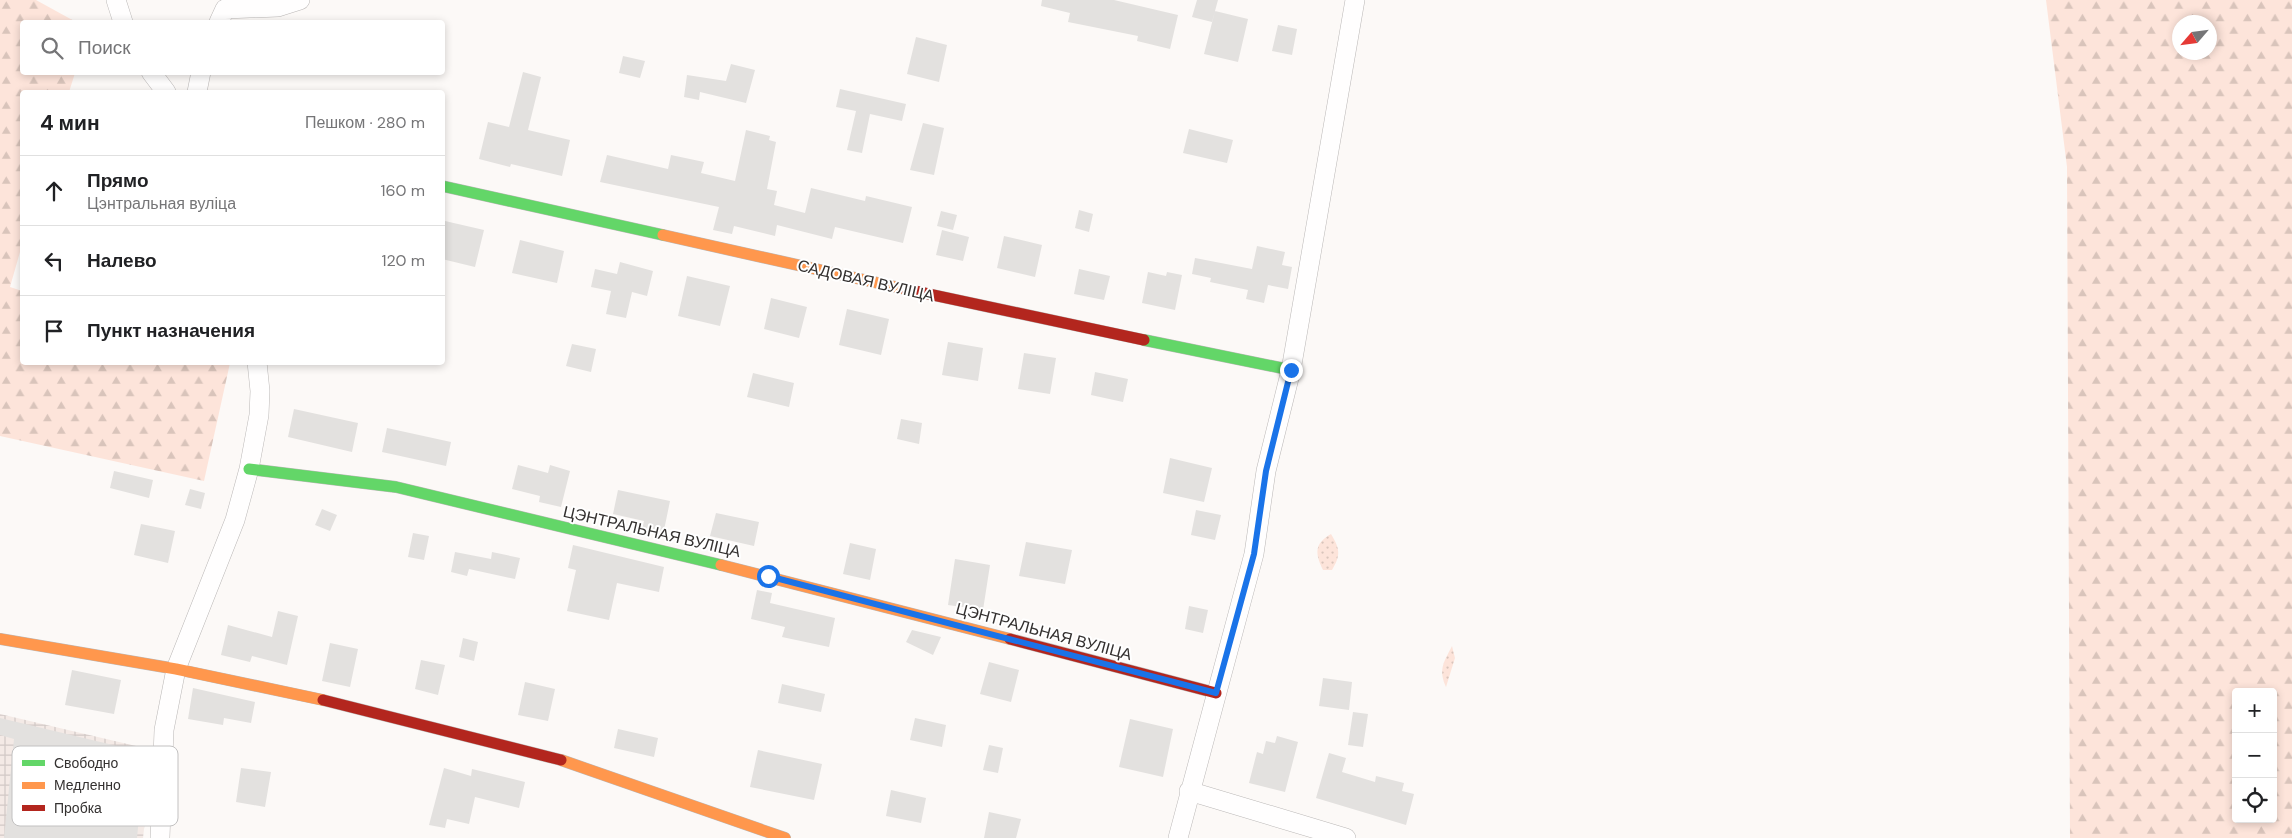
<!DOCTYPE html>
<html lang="ru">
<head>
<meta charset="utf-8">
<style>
  body { margin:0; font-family:"DM Sans",sans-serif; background:#f6f6f6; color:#202124 }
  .controls { position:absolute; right:15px; bottom:15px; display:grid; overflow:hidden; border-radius:5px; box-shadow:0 2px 8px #0003 }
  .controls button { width:45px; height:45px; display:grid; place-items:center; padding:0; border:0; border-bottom:1px solid #e0e0e0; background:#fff; color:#202124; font:25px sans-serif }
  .compass { position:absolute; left:2172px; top:15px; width:45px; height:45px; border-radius:50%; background:#fff; box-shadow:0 2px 8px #0003; rotate:242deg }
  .stop { position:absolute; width:15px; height:15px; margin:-11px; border:4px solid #1a73e8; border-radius:50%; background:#fff }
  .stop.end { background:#1a73e8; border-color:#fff; box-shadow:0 1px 5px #0008 }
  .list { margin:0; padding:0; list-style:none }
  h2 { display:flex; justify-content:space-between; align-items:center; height:65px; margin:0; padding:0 20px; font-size:21px }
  h2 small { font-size:16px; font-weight:400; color:#757577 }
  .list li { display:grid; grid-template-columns:32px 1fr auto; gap:15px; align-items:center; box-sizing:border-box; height:70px; padding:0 20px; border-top:1px solid #e0e0e0 }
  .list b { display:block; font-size:19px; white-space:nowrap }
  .list p { margin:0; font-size:16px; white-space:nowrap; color:#757577 }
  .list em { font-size:16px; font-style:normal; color:#757577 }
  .icon { flex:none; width:28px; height:28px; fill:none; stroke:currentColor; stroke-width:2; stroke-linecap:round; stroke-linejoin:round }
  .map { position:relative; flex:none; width:2292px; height:838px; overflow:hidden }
  .search { position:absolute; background:#fff; box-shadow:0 2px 8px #0003; left:20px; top:20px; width:425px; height:55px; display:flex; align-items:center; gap:12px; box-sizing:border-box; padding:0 18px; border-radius:5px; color:#757577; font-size:19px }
  .panel { position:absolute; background:#fff; box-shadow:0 2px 8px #0003; left:20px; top:90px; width:425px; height:275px; border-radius:5px }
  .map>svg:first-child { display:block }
  .industrial { fill:url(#industrial-grid) }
  .grass { fill:url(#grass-dots) }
  .forest { fill:url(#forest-firs); fill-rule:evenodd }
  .building { fill:#e3e1df }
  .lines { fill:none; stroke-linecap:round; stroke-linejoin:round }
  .street-casing { stroke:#bbb8b7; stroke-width:20 }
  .fast-casing { stroke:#bbb8b7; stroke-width:12 }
  .slow-casing { stroke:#bbb8b7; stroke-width:12 }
  .jam-casing { stroke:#bbb8b7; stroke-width:12 }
  .street { stroke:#fffefe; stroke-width:19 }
  .fast { stroke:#63d668; stroke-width:11 }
  .slow { stroke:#ff974d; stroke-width:11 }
  .jam { stroke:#b3261e; stroke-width:11 }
  .route { stroke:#1a73e8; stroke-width:6 }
  .labels { text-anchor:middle; stroke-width:4; stroke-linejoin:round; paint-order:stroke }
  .street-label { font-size:16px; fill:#343130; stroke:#fff }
  .key { fill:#fff; stroke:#c2c1c1; stroke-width:1 }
  .key-label { font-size:14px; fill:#343130 }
</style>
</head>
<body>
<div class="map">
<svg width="2292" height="838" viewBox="0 0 2292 838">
  <defs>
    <pattern id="industrial-grid" width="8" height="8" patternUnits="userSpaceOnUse" patternTransform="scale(1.25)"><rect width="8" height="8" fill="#f4eae6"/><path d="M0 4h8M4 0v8" fill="none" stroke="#d2c9c6"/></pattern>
    <pattern id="grass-dots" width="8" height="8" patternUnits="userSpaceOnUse" patternTransform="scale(1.25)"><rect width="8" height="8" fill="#fde4da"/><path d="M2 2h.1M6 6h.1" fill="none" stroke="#d9c4bb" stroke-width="1.8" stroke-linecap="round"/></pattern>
    <pattern id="forest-firs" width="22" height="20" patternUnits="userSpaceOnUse" patternTransform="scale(1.25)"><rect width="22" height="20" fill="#fde4da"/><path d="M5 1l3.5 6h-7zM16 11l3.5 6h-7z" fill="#d9c4bb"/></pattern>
  </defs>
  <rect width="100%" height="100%" fill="#fcf9f7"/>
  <!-- industrial -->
  <path class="industrial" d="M0,714L153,750L143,838H0Z"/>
  <!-- grass -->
  <path class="grass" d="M1331,534C1340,549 1341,555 1332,570H1323C1315,553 1314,544 1331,534Z
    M1452,646L1455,658L1446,687C1438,669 1444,662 1452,646Z"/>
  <!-- forest -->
  <path class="forest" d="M0,0H36L76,22H22V72L75,73L69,92H22V245L10,287L22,291V362L230,363L204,481L0,436Z
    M2046,0H2292V838H2070L2067,167ZM2180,22H2210V52H2180ZM2236,692H2273V819H2236Z"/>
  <!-- building -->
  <path class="building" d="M1042,0H1114L1178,15L1170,49L1137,41L1138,36L1068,22L1070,13L1041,6Z
    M1197,0H1218L1212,22L1192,17Z
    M1215,11L1248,19L1238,62L1204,54Z
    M1278,25L1297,29L1292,55L1272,51Z
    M916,37L947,45L939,82L907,74Z
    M623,56L645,61L640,78L619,73Z
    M731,64L755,70L746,103L700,92L699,100L684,97L687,75L726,81Z
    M523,72L541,77L528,130L570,140L562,176L511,164L510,167L479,159L488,122L509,127Z
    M840,89L906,104L902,121L870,114L862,153L847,150L856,111L836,107Z
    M923,123L944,128L934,175L910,170Z
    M1189,129L1233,140L1227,163L1183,153Z
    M746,130L770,136L769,140L776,142L767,189L777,191L774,205L805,213L811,188L865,201L866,196L912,207L903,243L835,227L832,239L777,225L775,236L734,226L732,234L713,230L719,207L600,182L607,155L668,169L671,155L704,162L701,173L735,181Z
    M1079,210L1093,214L1089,232L1075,228Z
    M941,211L957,215L953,230L937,226Z
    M445,221L484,230L475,267L442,259V231Z
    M942,230L969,237L963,261L936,255Z
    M1004,236L1042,245L1035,277L997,268Z
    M520,240L564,251L557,283L512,273Z
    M1257,246L1285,252L1282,265L1292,267L1288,289L1268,285L1264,303L1246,299L1248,290L1210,282L1211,278L1192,274L1195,258L1252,269Z
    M620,262L653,271L647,296L632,292L626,318L606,314L611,291L591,287L595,269L617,274Z
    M1079,269L1110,276L1104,300L1074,294Z
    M1148,272L1166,276L1167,272L1182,275L1175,310L1142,303Z
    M687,276L730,286L720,326L678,316Z
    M771,298L807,307L799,338L764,329Z
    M847,309L889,319L881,355L839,345Z
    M948,342L983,348L978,381L942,375Z
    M572,344L596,349L591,372L566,366Z
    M1024,353L1056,358L1050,394L1018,389Z
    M1095,372L1128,379L1123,402L1091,395Z
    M753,373L794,383L789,407L747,397Z
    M294,409L358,423L352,452L288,437Z
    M901,419L922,423L919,444L897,439Z
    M387,428L451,442L446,466L382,452Z
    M1170,458L1212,468L1204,502L1163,493Z
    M518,465L548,473L550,465L570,471L561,507L539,502L540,496L512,489Z
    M114,471L153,480L149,498L110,488Z
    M190,489L205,493L201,509L185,505Z
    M618,490L670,501L663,535L642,530L644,521L613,514Z
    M322,509L337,515L330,531L315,525Z
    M1196,510L1221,515L1215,540L1191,535Z
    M716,513L759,522L754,546L710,536Z
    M141,524L175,531L168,563L134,555Z
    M413,533L429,536L424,560L408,557Z
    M1026,542L1072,550L1065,584L1019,576Z
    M850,543L876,549L870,580L843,574Z
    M573,545L664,567L659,592L617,583L609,620L567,611L576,570L568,568Z
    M455,552L491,559L492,552L520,558L515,579L469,569L467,576L451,572Z
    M955,559L990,565L983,610L948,605Z
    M757,590L772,593L770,603L835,618L829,647L782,637L785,627L751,619Z
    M1189,606L1208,610L1203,633L1185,629Z
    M278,611L298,616L287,665L252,656L250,662L221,655L228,625L272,637Z
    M912,630L941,637L933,655L906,642Z
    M463,638L478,642L474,661L459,657Z
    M330,643L358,649L350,687L322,681Z
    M421,660L445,665L438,695L415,689Z
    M989,662L1019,670L1011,702L980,694Z
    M72,670L121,680L114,714L65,705Z
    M1323,678L1352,682L1349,710L1319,706Z
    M525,682L555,689L548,721L518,715Z
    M782,684L825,694L821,712L778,703Z
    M193,688L255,702L251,723L224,718L223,725L188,719Z
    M1353,712L1368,714L1363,747L1348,745Z
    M0,718L138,751L134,767L45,746L42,777L142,787L137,838H4L14,739L0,735Z
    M915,718L946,725L942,747L910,740Z
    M1130,719L1173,729L1163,777L1119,767Z
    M618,729L658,738L654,757L614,748Z
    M1277,736L1298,742L1285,792L1249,783L1257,752L1263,754L1266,741L1275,743Z
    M989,745L1003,748L998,773L983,770Z
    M758,750L822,764L814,800L750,787Z
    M1329,753L1346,758L1342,772L1375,782L1376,776L1404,783L1402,791L1414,794L1406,825L1316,798Z
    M241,768L271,772L265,807L236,802Z
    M444,768L471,776L472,769L525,782L519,808L475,797L469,824L447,819L445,828L429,825Z
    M891,790L926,798L921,823L886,816Z
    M989,812L1021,819L1016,838H984Z"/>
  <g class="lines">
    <!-- street casing -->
    <g class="street-casing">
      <path id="street" d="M116,0L123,22
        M219,22L225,9L278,7L300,0
        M151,72L166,92
        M197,92L201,72
        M1189,791L1346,838
        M160,838L164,730L176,669L235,520L249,469L259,415L260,391L257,362
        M1178,838L1254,554L1266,471L1291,370L1355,0"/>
    </g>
    <!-- fast casing -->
    <g class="fast-casing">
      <path id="fast" d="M442,186L663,235
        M1144,340L1291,370
        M249,469L396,487L721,565"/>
    </g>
    <!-- slow casing -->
    <g class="slow-casing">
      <path id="slow" d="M663,235L905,289
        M721,565L1010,639
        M0,639L176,669L323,700
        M561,760L785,838"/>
    </g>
    <!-- jam casing -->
    <g class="jam-casing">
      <path id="jam" d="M905,289L1144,340
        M1010,639L1216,693
        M323,700L561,760"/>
    </g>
    <!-- street -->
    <use href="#street" class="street"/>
    <!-- fast -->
    <use href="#fast" class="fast"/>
    <!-- slow -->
    <use href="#slow" class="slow"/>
    <!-- jam -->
    <use href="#jam" class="jam"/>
  </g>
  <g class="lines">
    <!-- route -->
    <path class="route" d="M768,576L1216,693L1254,554L1266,471L1291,370"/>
  </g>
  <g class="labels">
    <!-- street labels -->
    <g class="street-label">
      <text transform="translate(866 280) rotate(13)" y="6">САДОВАЯ ВУЛІЦА</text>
      <text transform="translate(652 531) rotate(13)" y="6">ЦЭНТРАЛЬНАЯ ВУЛІЦА</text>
      <text transform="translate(1044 631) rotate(15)" y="6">ЦЭНТРАЛЬНАЯ ВУЛІЦА</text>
    </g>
  </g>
  <!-- legend -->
  <rect x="12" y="746" width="166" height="80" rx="8" class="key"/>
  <rect x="22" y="760" width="23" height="6" fill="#63d668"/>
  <rect x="22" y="782" width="23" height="7" fill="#ff974d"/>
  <rect x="22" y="805" width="23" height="6" fill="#b3261e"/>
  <g class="key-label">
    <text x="54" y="768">Свободно</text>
    <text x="54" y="790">Медленно</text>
    <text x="54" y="813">Пробка</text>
  </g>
</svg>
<div class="controls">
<button>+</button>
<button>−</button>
<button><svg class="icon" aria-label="locate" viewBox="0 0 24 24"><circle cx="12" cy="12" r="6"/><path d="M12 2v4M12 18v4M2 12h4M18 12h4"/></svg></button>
</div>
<svg class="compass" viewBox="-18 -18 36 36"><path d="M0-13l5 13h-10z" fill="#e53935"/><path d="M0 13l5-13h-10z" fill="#757577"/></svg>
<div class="stop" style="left:768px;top:576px"></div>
<div class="stop end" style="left:1291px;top:370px"></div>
<div class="search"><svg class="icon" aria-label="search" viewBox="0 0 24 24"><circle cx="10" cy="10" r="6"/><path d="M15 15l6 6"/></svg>Поиск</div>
<section class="panel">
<h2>4 мин<small>Пешком · 280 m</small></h2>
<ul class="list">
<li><svg class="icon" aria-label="ahead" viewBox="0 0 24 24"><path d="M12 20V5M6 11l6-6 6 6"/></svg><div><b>Прямо</b><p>Цэнтральная вуліца</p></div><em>160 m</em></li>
<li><svg class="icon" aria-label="left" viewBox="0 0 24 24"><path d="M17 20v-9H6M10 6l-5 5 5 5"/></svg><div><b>Налево</b></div><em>120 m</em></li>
<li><svg class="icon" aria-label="arrive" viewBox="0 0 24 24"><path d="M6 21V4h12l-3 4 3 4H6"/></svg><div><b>Пункт назначения</b></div></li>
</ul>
</section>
</div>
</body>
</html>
